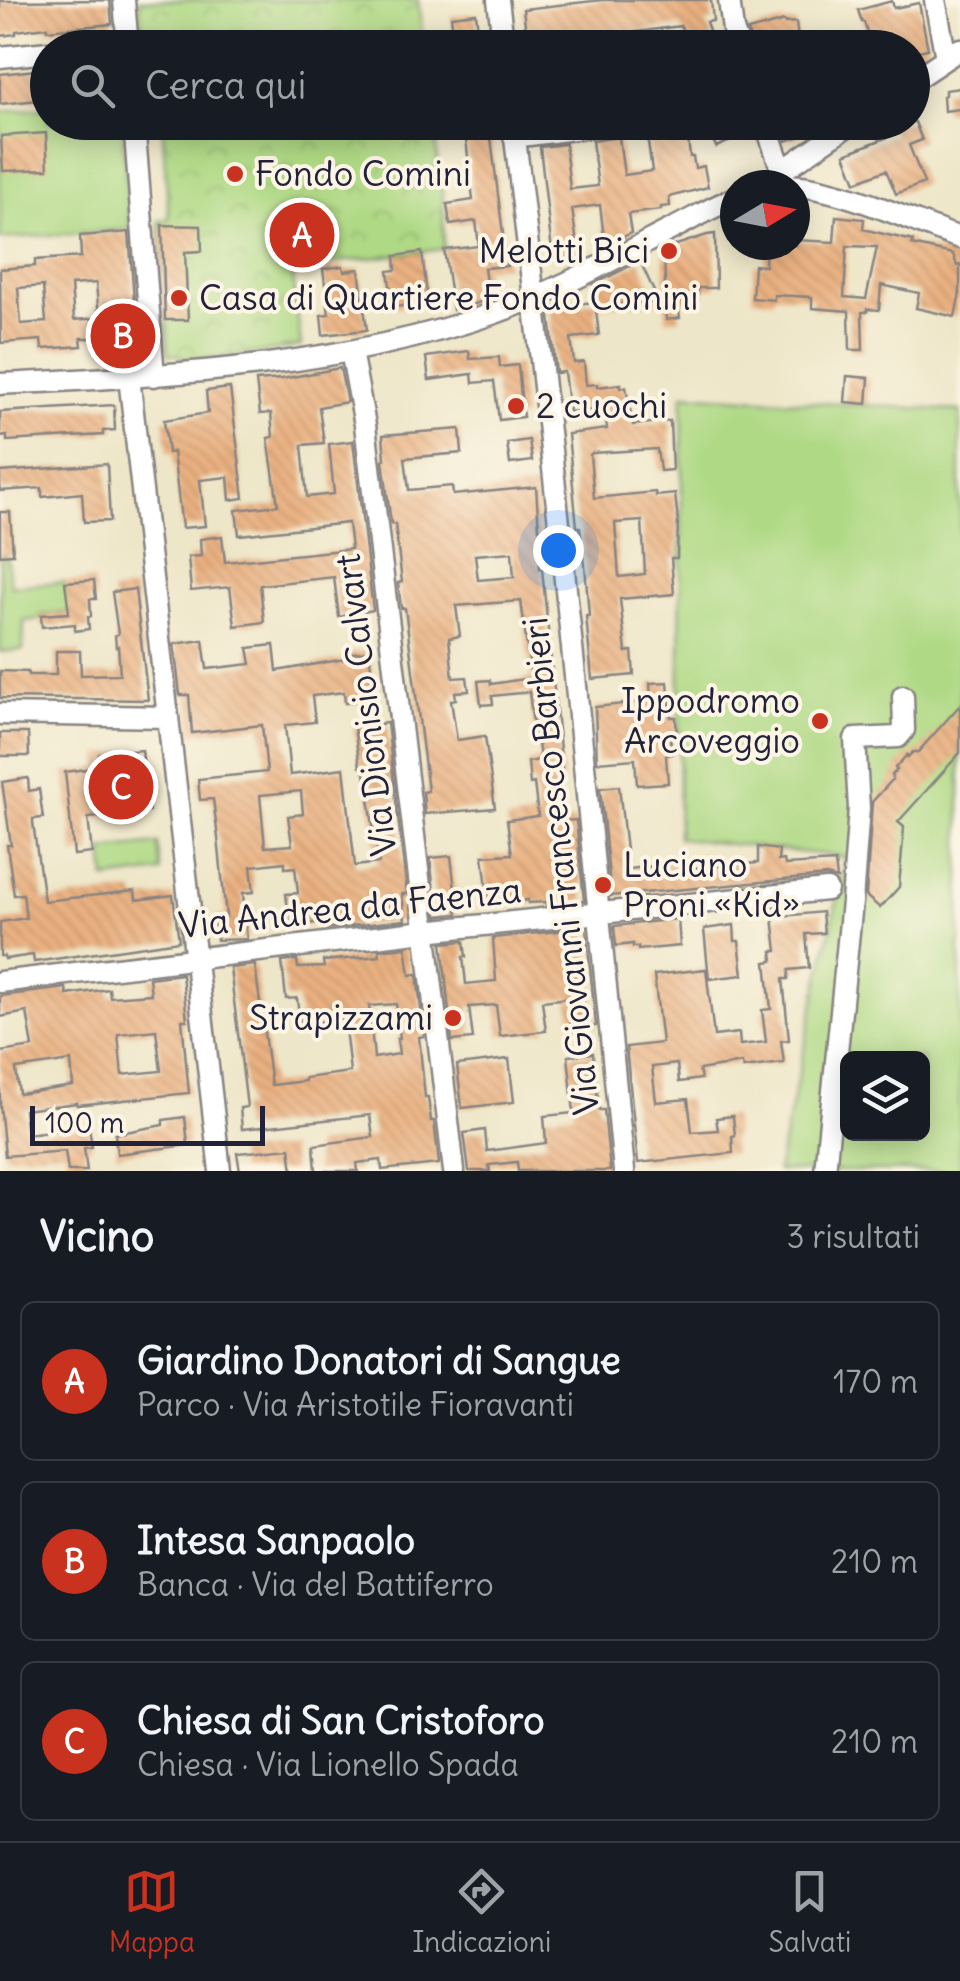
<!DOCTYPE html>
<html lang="it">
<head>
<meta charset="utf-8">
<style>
  body { margin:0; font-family:Delius,sans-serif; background:#20242c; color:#f1f3f6 }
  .controls { position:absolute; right:30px; bottom:30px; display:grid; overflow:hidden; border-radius:15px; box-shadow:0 5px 25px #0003 }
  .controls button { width:90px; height:90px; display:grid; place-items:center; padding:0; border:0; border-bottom:2px solid #363941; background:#171b24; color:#f1f3f6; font:50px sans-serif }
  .compass { position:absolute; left:720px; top:170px; width:90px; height:90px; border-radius:50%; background:#171b24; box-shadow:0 5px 25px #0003; rotate:80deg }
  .scale { position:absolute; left:30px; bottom:25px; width:235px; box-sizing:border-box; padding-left:10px; border:5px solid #22223b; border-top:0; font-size:28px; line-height:35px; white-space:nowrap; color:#22223b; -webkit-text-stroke:8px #fcf5e5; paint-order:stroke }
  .you { position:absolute; left:558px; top:550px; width:35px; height:35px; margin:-25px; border:8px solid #fff; border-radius:50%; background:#1a73e8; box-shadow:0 0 0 15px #1a73e833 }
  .badge { display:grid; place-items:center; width:65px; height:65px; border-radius:50%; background:#c8321e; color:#fff; font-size:32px; font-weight:700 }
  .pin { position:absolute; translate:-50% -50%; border:5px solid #fff; box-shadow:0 2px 10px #0006 }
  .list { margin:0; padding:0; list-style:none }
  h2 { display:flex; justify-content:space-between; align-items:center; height:130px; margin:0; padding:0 40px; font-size:42px }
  h2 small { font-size:32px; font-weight:400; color:#9ea1a6 }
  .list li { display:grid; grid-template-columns:65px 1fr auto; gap:30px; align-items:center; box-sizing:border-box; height:160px; margin:0 20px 20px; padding:0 20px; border:2px solid #363941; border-radius:15px }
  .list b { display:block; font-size:38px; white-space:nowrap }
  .list p { margin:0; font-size:32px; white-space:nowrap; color:#9ea1a6 }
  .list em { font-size:32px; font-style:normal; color:#9ea1a6 }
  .icon { flex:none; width:55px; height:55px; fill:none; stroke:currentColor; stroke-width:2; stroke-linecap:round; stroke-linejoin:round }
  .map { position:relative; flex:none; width:960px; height:1171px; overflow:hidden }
  .search { position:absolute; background:#171b24; box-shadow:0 5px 25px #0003; left:30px; right:30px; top:30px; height:110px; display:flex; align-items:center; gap:25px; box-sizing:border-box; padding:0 35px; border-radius:55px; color:#9ea1a6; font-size:38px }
  .sheet { height:670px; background:#171b24 }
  nav { display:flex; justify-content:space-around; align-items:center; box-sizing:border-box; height:140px; border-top:2px solid #363941; background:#171b24; font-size:28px; color:#9ea1a6 }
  nav a { display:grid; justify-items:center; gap:5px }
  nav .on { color:#c8321e }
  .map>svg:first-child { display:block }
  .green { fill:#afd984; stroke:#687e60; stroke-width:2.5; fill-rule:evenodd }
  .park { fill:url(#park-crowns); stroke:#687e60; stroke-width:2.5 }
  .building { fill:url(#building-back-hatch); fill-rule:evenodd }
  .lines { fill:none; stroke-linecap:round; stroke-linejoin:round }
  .minor-casing { stroke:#888482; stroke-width:25 }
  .minor { stroke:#fff; stroke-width:20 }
  .poi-dot { fill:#c8321e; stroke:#fcf5e5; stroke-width:4 }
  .labels { text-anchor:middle; stroke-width:8; stroke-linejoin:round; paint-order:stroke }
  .poi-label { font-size:35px; fill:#22223b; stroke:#fcf5e5; text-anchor:start }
  .street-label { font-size:35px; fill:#22223b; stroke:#fcf5e5 }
</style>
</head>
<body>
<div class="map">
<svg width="960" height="1171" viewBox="0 0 960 1171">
  <defs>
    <pattern id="park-crowns" width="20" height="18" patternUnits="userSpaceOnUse" patternTransform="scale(2.5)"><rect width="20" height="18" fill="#afd984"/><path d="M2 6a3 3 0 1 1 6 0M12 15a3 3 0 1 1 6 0" fill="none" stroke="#96ba73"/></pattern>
    <pattern id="building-back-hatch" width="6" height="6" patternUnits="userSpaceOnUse" patternTransform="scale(2.5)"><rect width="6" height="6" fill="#eab181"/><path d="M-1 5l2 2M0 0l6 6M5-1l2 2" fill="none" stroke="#c89870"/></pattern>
  </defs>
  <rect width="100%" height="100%" fill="#fcf5e5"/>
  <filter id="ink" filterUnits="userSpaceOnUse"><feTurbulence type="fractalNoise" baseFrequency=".01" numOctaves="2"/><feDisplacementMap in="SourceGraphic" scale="20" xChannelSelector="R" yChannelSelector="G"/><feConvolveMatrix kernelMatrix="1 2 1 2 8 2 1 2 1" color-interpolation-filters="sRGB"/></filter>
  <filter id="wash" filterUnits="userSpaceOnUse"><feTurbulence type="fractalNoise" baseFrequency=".0048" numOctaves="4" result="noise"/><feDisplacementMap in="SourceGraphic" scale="40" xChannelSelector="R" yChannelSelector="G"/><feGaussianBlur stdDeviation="2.25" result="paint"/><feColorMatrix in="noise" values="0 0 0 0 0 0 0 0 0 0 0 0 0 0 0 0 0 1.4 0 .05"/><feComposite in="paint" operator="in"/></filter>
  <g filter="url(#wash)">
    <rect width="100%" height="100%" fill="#eee6c8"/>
    <!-- green -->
    <path class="green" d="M47,108L48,122L122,123L130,229L0,239V112Z
      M683,394L960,411V1171H777L846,860L843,857L678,838ZM848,1058H922V1134H848Z
      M0,555H6L11,586L65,582L68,600L75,612L41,615V619L24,621L23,650L0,652Z
      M158,844L161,872L106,879L103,850Z"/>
    <!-- park -->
    <path class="park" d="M139,0H418L424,47H143Z
      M162,123H433L443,199L444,249L292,268L301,346L259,353L186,360L179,355H168L159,221L169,219Z"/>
    <g id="blocks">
      <!-- building -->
      <path class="building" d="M110,0L112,24L47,30V27L16,31V34L0,36V1Z
        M602,0H711L713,21L706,22L715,48H688L681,26L614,35L615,44L582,48H528L523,9Z
        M892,1L894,8L919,3L928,49L912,52V48H872L864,22H862L858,10Z
        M476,13L480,48H455L451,16Z
        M784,21L785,23L796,22L799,48H753L748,31Z
        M36,70L39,100L0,104V74Z
        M960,88V109L944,111L943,96L945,95V90Z
        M464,122H489L507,266L484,268L488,300L453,310L444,250L479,246L476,221L450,225L447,204L473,200Z
        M714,122H735L740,137L716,147L710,132L717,130Z
        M780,122H828L815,131L786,141Z
        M888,122H915L922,140L909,145L924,183L896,194L886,170L856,182L845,154L893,135Z
        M686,123L690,157H693L695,168L704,166L708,187L669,197L670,206L661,207V210L628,214L631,233L605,246L600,205L572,209L579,257L553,260L540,147L565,144L570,189L598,186L592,141L619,137L624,175L652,171L646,128Z
        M46,133L48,169L3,171L1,136Z
        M836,216L864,219L863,229L913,241L912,245L953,254L957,266L960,265V293L955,317L916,308L919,293L881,285L879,310L867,309V312H862L863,350H850L849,311L812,308V297L774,295V300L752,298L754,265L765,266L766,245H795V240L834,242ZM847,246L877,247L866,299L844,297Z
        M162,225L201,226L202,251L185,252L188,320H165Z
        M129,232L137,343L107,345V338H81L82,346L42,349L41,340L1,343L0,269L35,266V260L81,257L80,236ZM96,283L99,318L74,320L71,285ZM43,286L46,322L21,324L18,288Z
        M715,234L716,288H698V300L678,302L680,318L666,320L664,249L707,235Z
        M422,252L428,303L393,307L388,271L396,270L395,256Z
        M640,261L659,302L596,306L593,285Z
        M343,266L344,271L359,269L367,330L323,335L321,315L329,314L323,269Z
        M595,302L599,335L571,338L574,363L584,362L586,385L597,384V387L621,384V388L626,387L633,425L670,421L672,470L660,471L657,449L592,453L590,455L594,498L655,492L656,496L675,494L678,520L677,558H671L674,594L620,599L626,652L632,651L634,675L592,679L586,616H589L585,565L580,527H577L568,434L607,429L605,409L569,412L564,372L556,373L549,307ZM642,521L645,574L619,577L615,523Z
        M469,351L470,359L499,357L500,367L518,365L523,417L499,420L494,381L473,383L472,374L429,380L426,357Z
        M340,368L347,402L319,407L324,443L302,445L307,497L334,494L329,444L353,441L373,610L339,617L334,577L260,585L264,622L235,626L230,587L191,591L188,557L201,556L200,539L222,536L225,562L351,549L348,523L239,535L236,510L278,505L268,438L273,437L271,413L260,414L256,381L282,379Z
        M847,376L869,378L867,404L845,402Z
        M230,388L244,498L230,500L228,477L200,480L205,526L182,528L173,452L168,453L164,420L208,413L206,391Z
        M114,405L115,430L103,431V435L7,441V436L0,437V412Z
        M460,429L462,453L405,458L409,490L452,486L453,495L536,487L539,529H541L542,543H538L540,569H542L563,780L556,781L560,814H562L563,821L576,820L584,901L546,905V902L528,903V900L489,904L483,856L512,854L507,820L538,816L534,783L530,784L528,762L540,760L537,733H534L529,692L492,696L493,704L481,705L478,681L490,680L491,684L531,678L521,601L456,606L460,636L449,638L453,678L467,677L469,691L455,692L456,699L451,700L457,740L485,736L495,808L425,814L423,792L428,791L405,608H401L398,583L402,582L395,524H391L383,460L385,459L383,435ZM512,552L514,577L478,580L475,555Z
        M529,440L532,461L510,464L507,443Z
        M107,464L110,521L84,522L82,493L42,497V488L0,491V472Z
        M0,512H10L13,554L0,555Z
        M94,580L96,599H90L91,616L88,617L89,629L75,631V624L42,627L41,615L69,613L65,582Z
        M135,589L148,700L0,698V671L28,672V675H56V651H80L81,675L120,674L118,646L116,647L115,635L118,634L112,592Z
        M203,640L207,669L251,664L248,648L274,645L277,671L345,659L344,654L369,651L375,699L345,703L344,692L312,696L315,722L285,725L290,775L344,768L355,866L379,863L364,767H360L354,727L387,723L407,894H402L405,920L323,929V922L290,926L286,894L298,893L295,867L285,868V862L251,866L254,892L243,893L247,939L217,940L215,917L226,916L218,838L213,799L200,800L198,779L267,772L262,725L192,733L189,695H180L174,644ZM301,791L303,814L288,816L292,845L265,847L260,795Z
        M668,682L671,717H676L677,737H670L672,754L666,755L668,783L637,785L635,759L597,762L595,707L651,701L650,683Z
        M960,705V753L898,822L904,827L899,887L880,908L866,896L872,802L892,780V775L897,770L895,768L907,755L908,757L913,752H918Z
        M0,733H28L29,756H0Z
        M142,750L149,812L88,818L92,853L74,855L65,772L100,767L99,754Z
        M28,778L29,791L39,789L43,818L33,819V823L44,901L135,891L136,900L173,895L179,941L34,962L33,955L5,959L4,956H0V922L26,918L23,894L14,895L7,845H11L2,782Z
        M619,786L628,869L683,863V869L758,863V847L779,850L778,861L784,860L785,865L835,862L837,879L826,876L611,896L600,788Z
        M451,856L458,914L437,916L430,858Z
        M822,912L824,933L806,934L809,968L789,970L788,979H783L789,1040L781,1041L784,1063L743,1068L742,1063L699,1070L701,1079L679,1082L677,1064L652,1067L656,1102L688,1099L692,1132L718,1130L716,1118L733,1116L735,1136H732L733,1153L638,1163L626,1047L662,1043L654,975L706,969L714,1036L739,1033L740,1045L766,1042L762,1010L771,1009L766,962L773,961L772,951H777L773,917Z
        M678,919L680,946L638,950V947H633V944L616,946L614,926Z
        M734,925L735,941H739L743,975L709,979L704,929Z
        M586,928L596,1026L572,1029L569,998L542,1001L546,1031L500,1036L496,1005L469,1007L473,1039L452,1041L442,943L464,941L466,957H463L466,984L496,981L493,938Z
        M406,947L410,975L417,974L424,1036L419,1037L425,1097H428L431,1121H434L439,1164L382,1170L381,1160L357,1163L358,1171H316L314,1145L373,1137L370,1115L242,1129L240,1108L247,1107L230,968L255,965L271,1085L305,1081V1078L350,1072L344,1019L300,1024L297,998L286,999L282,962L297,960L298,968L324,967L323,961L380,956L379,950ZM396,1004L400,1039H397L399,1054L374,1058L369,1006Z
        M182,974L187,1020H182L189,1093L77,1105V1103L24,1110L27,1134L89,1126L92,1147L84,1148L87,1171H68L65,1151L5,1156L0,1104V1052L33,1047L27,1012L0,1017V996L66,988L67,995L109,989L110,997L151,994L149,978ZM156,1030L161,1071L122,1075L118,1034ZM71,1061L73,1086L19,1094L16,1069Z
        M593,1053L599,1110H604L610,1171H518L517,1162L489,1165L490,1171H469L464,1133L485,1130L487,1151L546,1143L544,1116L574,1113L568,1056Z
        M509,1059L514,1102L462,1108L457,1065Z
        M185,1117L188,1145L117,1154L115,1134L163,1125V1120Z
        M290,1148L293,1171H240L237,1153Z"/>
    </g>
  </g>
  <g filter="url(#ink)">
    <use href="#blocks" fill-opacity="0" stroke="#888482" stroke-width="2.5"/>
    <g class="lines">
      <!-- minor casing -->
      <g class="minor-casing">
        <path id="minor" d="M124,0L128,48
          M498,0L504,48
          M729,0L733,30L740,48
          M935,0L946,58
          M89,48L127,44
          M0,57L48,52
          M912,81L960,49
          M134,122L154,376
          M513,122C556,471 590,821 624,1171
          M765,122L782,171L783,183
          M514,137L627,122
          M782,171L853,122
          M775,185C829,181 907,220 960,238
          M351,351L365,425L454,1171
          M129,377L220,1171
          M0,384C169,375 333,369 495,313C557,291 615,258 674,228C694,218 714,206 735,198
          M0,714L166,717
          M0,982L425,931L827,890
          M825,1171L852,902L859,808L855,739L898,737L904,730L903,696"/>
      </g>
      <!-- minor -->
      <use href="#minor" class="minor"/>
    </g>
  </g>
  <!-- markers -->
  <g class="poi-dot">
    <circle cx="235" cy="174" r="10"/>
    <circle cx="669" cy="251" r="10"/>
    <circle cx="179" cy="298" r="10"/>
    <circle cx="516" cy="406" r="10"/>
    <circle cx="820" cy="721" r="10"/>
    <circle cx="603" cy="885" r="10"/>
    <circle cx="453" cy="1018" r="10"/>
  </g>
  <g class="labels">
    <!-- poi labels -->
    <g class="poi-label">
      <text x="255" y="186">Fondo Comini</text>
      <text x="649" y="263" text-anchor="end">Melotti Bici</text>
      <text x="199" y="310">Casa di Quartiere Fondo Comini</text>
      <text x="536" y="418">2 cuochi</text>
      <text x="800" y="713" text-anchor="end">Ippodromo<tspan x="800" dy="40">Arcoveggio</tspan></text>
      <text x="623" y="877">Luciano<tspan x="623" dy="40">Proni «Kid»</tspan></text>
      <text x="433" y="1030" text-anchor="end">Strapizzami</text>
    </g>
    <!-- street labels -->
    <g class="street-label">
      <text transform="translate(366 705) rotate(-97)" y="12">Via Dionisio Calvart</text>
      <text transform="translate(561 866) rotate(-96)" y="12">Via Giovanni Francesco Barbieri</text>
      <text transform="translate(350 908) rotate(-6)" y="12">Via Andrea da Faenza</text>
    </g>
  </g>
</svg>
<div class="controls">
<button><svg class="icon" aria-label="layers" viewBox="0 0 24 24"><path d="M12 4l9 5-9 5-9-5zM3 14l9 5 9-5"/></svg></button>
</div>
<svg class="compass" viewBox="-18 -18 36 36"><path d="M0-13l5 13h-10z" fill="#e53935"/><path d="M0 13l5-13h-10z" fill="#9ea1a6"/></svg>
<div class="scale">100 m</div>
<div class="you"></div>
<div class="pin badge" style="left:302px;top:235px">A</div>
<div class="pin badge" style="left:123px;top:336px">B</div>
<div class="pin badge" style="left:121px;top:787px">C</div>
<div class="search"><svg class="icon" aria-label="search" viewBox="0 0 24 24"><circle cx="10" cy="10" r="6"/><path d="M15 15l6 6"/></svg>Cerca qui</div>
</div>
<section class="sheet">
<h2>Vicino<small>3 risultati</small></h2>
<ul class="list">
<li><span class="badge">A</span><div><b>Giardino Donatori di Sangue</b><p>Parco · Via Aristotile Fioravanti</p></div><em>170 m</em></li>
<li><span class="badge">B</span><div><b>Intesa Sanpaolo</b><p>Banca · Via del Battiferro</p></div><em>210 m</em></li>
<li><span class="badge">C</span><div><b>Chiesa di San Cristoforo</b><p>Chiesa · Via Lionello Spada</p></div><em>210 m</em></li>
</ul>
</section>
<nav>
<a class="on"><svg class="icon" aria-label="map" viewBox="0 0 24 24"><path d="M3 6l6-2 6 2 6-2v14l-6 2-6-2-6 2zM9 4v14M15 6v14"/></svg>Mappa</a>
<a><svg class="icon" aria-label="directions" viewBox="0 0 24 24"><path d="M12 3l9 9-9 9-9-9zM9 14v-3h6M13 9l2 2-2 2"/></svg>Indicazioni</a>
<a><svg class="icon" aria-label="saved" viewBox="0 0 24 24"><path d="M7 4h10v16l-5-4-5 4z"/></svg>Salvati</a>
</nav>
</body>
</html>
